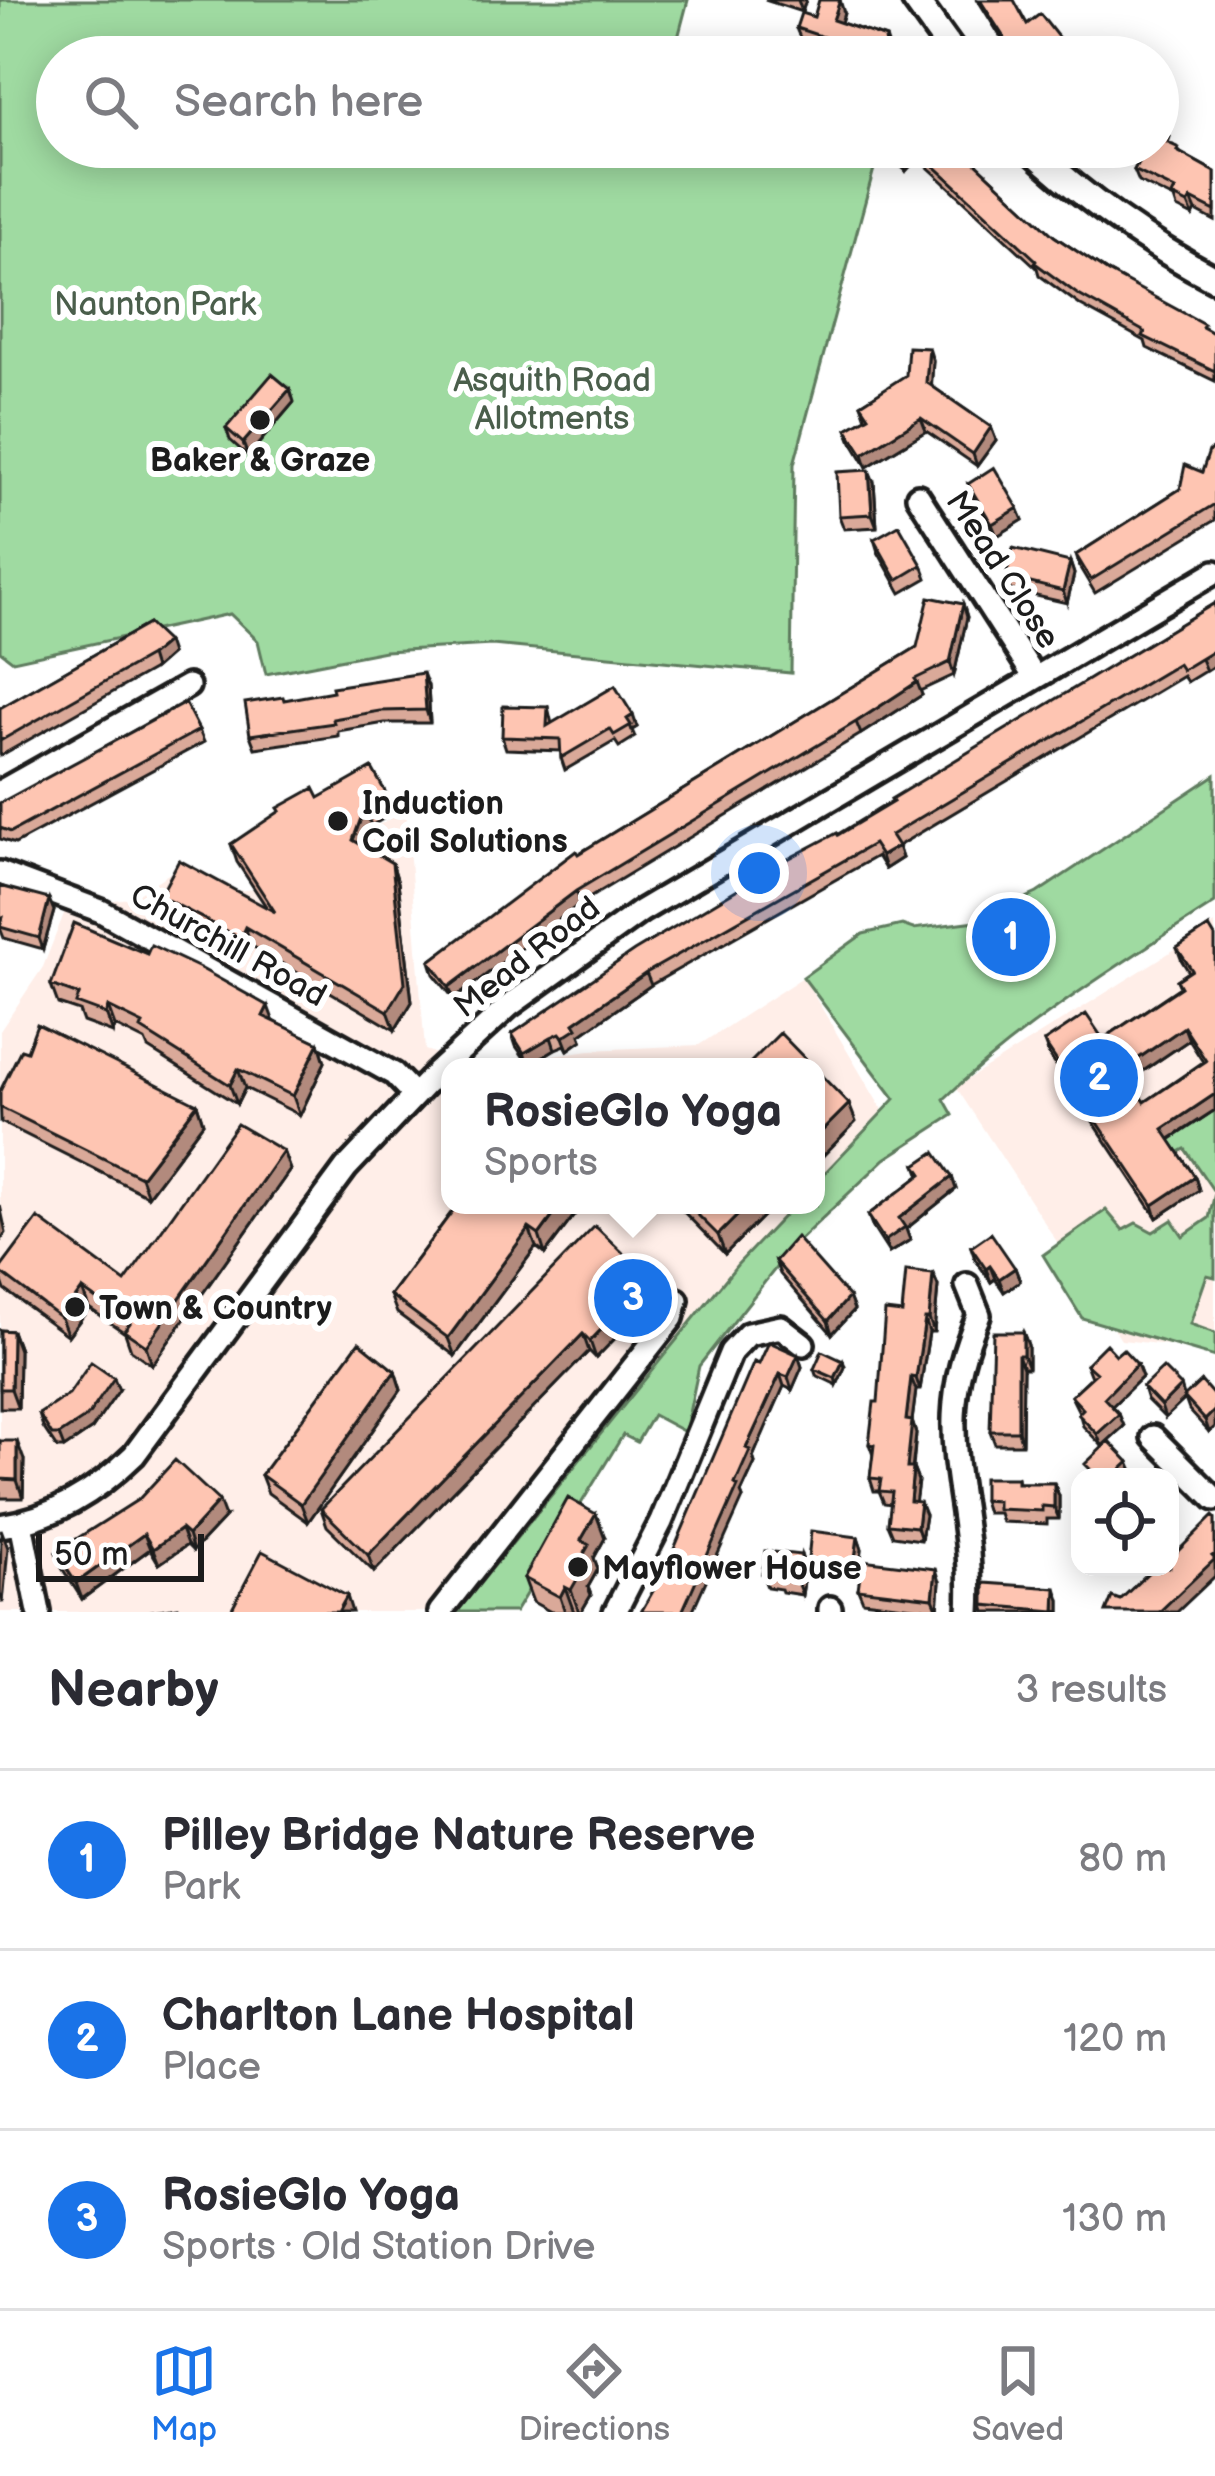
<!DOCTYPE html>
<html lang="en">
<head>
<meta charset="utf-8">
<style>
  body { margin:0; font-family:"Balsamiq Sans",sans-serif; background:#f2f2f3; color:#2b2b33 }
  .controls { position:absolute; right:36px; bottom:36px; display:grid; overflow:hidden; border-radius:24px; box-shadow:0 6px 30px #0003 }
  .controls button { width:108px; height:108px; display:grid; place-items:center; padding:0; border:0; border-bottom:3px solid #e1e1e2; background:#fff; color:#2b2b33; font:60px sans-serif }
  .scale { position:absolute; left:36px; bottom:30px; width:168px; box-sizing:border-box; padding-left:12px; border:6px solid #1c1c1c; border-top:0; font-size:33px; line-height:42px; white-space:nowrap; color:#1c1c1c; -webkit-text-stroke:9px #fff; paint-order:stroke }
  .you { position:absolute; left:759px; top:873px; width:42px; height:42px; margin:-30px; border:9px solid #fff; border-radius:50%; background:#1a73e8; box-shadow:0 0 0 18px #1a73e833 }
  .badge { display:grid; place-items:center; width:78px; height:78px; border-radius:50%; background:#1a73e8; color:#fff; font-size:39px; font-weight:700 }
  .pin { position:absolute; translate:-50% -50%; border:6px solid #fff; box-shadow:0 3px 12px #0006 }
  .popup { position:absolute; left:441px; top:1058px; width:384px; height:156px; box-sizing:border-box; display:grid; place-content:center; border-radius:24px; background:#fff; filter:drop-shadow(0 3px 9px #0005); font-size:39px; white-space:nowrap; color:#7c7c81 }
  .popup b { font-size:45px; color:#2b2b33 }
  .popup::after { content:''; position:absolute; left:50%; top:100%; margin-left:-24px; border:24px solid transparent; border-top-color:#fff }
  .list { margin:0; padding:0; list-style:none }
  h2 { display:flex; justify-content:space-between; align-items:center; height:156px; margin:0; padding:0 48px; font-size:51px }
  h2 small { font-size:39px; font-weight:400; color:#7c7c81 }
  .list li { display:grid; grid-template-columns:78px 1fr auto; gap:36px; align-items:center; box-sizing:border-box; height:180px; padding:0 48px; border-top:3px solid #e1e1e2 }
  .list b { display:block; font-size:45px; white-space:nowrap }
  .list p { margin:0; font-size:39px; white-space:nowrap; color:#7c7c81 }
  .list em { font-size:39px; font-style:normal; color:#7c7c81 }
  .icon { flex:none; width:66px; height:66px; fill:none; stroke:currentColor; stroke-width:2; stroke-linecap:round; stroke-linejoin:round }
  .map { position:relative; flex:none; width:1215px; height:1612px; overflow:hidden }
  .search { position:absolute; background:#fff; box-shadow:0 6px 30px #0003; left:36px; right:36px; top:36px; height:132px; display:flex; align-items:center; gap:30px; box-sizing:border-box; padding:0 42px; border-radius:66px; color:#7c7c81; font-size:45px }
  .sheet { height:696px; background:#fff }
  nav { display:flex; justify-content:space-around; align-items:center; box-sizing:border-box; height:168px; border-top:3px solid #e1e1e2; background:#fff; font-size:33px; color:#7c7c81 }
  nav a { display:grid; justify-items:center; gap:6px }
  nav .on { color:#1a73e8 }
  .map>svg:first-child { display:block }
  .built { fill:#ffeee8; fill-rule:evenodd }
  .green { fill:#9fdaa1; stroke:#5e7b5e; stroke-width:3 }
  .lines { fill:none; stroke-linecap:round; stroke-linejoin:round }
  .minor-casing { stroke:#1c1c1c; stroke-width:30 }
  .tertiary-casing { stroke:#1c1c1c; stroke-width:33 }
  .minor { stroke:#fff; stroke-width:21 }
  .tertiary { stroke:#fff; stroke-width:24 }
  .wall { fill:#daa999; stroke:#1c1c1c; stroke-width:3; fill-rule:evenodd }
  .shaded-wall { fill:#b28a7d; stroke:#1c1c1c; stroke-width:3 }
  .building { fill:#fec5b2; stroke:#1c1c1c; stroke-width:3; fill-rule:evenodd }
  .poi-dot { fill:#1c1c1c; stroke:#fff; stroke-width:4.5 }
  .labels { text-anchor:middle; stroke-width:12; stroke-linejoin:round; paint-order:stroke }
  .park-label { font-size:33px; fill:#4a5e4b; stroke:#fff }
  .poi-label { font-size:33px; font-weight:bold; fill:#1c1c1c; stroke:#fff; text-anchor:start }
  .street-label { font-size:33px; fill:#1c1c1c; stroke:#fff }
</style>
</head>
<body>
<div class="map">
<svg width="1215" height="1612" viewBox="0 0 1215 1612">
  <rect width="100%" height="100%" fill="#fff"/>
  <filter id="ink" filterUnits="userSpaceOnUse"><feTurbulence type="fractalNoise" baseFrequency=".00833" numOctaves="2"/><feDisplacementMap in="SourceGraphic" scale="24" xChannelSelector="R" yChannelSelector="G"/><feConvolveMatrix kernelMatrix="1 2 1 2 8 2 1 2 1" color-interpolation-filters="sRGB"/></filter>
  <g filter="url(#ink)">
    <!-- built -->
    <path class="built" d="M406,809L425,1050L473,1066L590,1050L699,1045L803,977L889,1121L864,1168L688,1330L475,1612H0V1031L43,967L67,906L130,898L173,871L238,891L276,886ZM450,1067H816V1205H450Z
      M1215,924V1350L1121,1340L956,1087Z"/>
    <!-- green -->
    <path class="green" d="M0,0H688L673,57H57V147H851L878,154L794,464L791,673L492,645L385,651L266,674L258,641L230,614L13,661L0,651Z
      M1215,775V903C1121,963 1024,1023 944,1099L953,1115L885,1159L793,1246L699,1366L685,1432L653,1415L637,1442L623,1435L515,1612H457L737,1265L794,1205H816V1182L895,1099L803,977L863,934L902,925L913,929L976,921L1037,893Z
      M1213,1111L1215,1113V1277L1207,1275L1190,1324L1215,1333V1357L1082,1318L1043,1255L1106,1210L1123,1230L1136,1223L1153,1232L1172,1220L1183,1236L1209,1218L1215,1193L1185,1149L1175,1154L1167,1141Z"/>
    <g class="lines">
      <!-- minor casing -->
      <g class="minor-casing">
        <path id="minor" d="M918,496L1035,678
          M0,792L188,686
          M0,873L101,911L394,1074L414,1095
          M967,1285L979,1315C925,1434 976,1497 969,1612
          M1153,1437L1215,1499
          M21,1523L39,1612
          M0,1526C54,1518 95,1493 134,1455L346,1168L435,1074L509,1006L641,911L1215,572
          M440,1612L672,1318L677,1300
          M615,1612L661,1522L731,1352L748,1334L781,1327L803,1344
          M830,1612V1608"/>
      </g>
      <!-- tertiary casing -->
      <g class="tertiary-casing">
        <path id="tertiary" d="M915,0L956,57
          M1029,147C1087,201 1145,242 1215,279"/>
      </g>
      <!-- minor -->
      <use href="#minor" class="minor"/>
      <!-- tertiary -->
      <use href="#tertiary" class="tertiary"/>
    </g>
    <!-- wall -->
    <path class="wall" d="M765,0H806L802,12Z
      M978,0L1027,24L1071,57H1013Z
      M844,13L841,23L886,38L890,50L896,52L897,57H850L801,40L796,28L814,17Z
      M1173,145L1181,153L1215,172V221L1196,211L1193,216L1177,208L1174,199L1139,182L1134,170L1138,163L1114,152L1112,158L1093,147Z
      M894,147H959L1054,236L1108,272L1215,334V381L1147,348L1145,341L1081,306L1039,275L1037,268L918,158L906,171L896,162L891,150Z
      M933,361L931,386L991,427L996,440L977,466L926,431L867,467L852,442L847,429L866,418L861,404Z
      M294,402L248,456L230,440L226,428Z
      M1215,447V520L1095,593L1080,568L1076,555L1180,489L1202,472Z
      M874,482L877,527L844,529L839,516Z
      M968,484L1018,508L1023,520L997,536L972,496Z
      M874,539L922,565L927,578L901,593L878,552Z
      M1070,562L1074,574L1067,603L1010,590L1006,577Z
      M1215,603V665L1187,682L1183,676L898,846L902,858L885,869L877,856L651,985L580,1035L582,1040L568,1050L565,1045L555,1049L529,1065L516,1046L512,1034Z
      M963,604L967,617L954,675L920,691L922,695L861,734L581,903L454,999L434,974L430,961L578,854L917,647Z
      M148,624L171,654L154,669L0,756V708Z
      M428,686L430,723H385L338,731V736L255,748L250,735L284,700Z
      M615,686L637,727L632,730L635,737L619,747L615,741L565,770L561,758V751L506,749L502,737L548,707L552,724Z
      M199,730L204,742L15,844L0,839V803Z
      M387,795L393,813L371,826L364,847L392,863L398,882L412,1002L395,1030L252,946L246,957L167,914L160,896L267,908L237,862L231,844L319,798Z
      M0,886L54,911L43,949L4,938L0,928Z
      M1209,927L1215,1110L1170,1140L1195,1177L1199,1190L1157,1218L1049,1055L1044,1042L1103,1039L1180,987L1177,980L1189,972L1182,961L1177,948ZM1189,1040L1203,1062L1145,1102L1130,1080Z
      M51,985L274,1022L319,1043L325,1062L300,1115L245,1088L237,1104L148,1048L145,1041L115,1026L113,1033L83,1022L79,1011L58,1004Z
      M0,1091L197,1104L203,1123L148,1196L1,1122Z
      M283,1151L290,1170L152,1365L131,1350L125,1333L89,1308L68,1336L5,1290L0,1276V1269L125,1282Z
      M916,1165L952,1177L956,1189L906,1229L910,1240L889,1253L873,1228L868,1215L920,1176Z
      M457,1205H582L545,1254L536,1247L455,1356L397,1313L390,1295Z
      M677,1205H774L725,1254Z
      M971,1247L1015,1268L1020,1281L1004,1292L995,1279L991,1282L975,1259Z
      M775,1261L849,1297L854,1310L832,1334L780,1274Z
      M933,1274L938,1286L934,1332H929L920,1390H916L912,1421L916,1434L913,1468L918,1481L915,1501L925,1515L921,1540L893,1536L888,1524L891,1504L884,1503L879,1491H874L870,1478L873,1455L869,1444L902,1313Z
      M650,1279L656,1296L596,1358L589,1351L374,1572L327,1526L321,1509Z
      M0,1330L12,1331L19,1350L18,1408H0Z
      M1023,1332L1028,1345V1368H1023L1022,1444H995L990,1431Z
      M798,1355L802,1367L792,1390L784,1386L768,1421L753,1457L755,1463L741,1493L743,1498L665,1570L759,1364Z
      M1116,1355L1137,1364L1142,1377L1112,1406L1119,1414L1124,1426L1102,1446L1083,1426L1079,1412L1071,1396L1091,1377L1086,1364Z
      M843,1361L845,1367L837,1385L816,1375L814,1369Z
      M395,1371L401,1390L308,1522L268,1493L261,1475Z
      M1143,1387L1185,1397H1215V1427L1209,1432L1189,1410L1185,1399L1165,1418L1147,1400Z
      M119,1390L92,1429L64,1448H57L43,1427L39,1414Z
      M0,1441L24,1460L23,1498H0Z
      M1017,1478L1018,1483H1054L1059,1496V1519H1047V1524L1002,1522L999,1513H987L983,1500Z
      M596,1514L605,1538L594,1558L598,1569L588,1587L591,1595L581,1612H551L533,1602L524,1578Z
      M225,1517L193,1551L187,1545L159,1564L150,1549L82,1599L62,1568L56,1552Z
      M858,1537L862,1549L859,1578L812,1572L808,1560Z
      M806,1568L802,1595L782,1592L781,1589L767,1587L762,1574Z
      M940,1582L938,1610L863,1601L858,1589Z
      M1060,1600V1612H986L984,1605Z"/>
    <!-- shaded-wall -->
    <path class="shaded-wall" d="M798,0H806L802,12Z
      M840,0L844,13L838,33L833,20Z
      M912,147L918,158L906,171L901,159Z
      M1191,199L1196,211L1193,216L1188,204Z
      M929,348L933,361L931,395L926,382Z
      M290,389L294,402L248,456L243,443Z
      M921,418L926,431L867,467L863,454Z
      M991,427L996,440L977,466L973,454Z
      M869,470L874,482L877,527L872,514Z
      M1018,508L1023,520L997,536L992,524Z
      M1070,562L1074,574L1067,603L1063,591Z
      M963,604L967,617L954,675L950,662Z
      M167,642L171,654L154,669L150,656Z
      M1215,650V665L1206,671L1201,659Z
      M423,673L428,686L430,723L426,710Z
      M917,682L922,695L861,734L856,722Z
      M633,715L637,727L632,730L627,719Z
      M365,807L371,826L360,859L353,840Z
      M898,846L902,858L885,869L881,856Z
      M392,863L398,882L412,1002L395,1030L388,1011Z
      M576,891L581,903L454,999L449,987Z
      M49,899L54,911L43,949L39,938Z
      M245,927L252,946L246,957L240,938Z
      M646,973L651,985L580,1035L582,1040L568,1050L563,1037L574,1023Z
      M268,1006L275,1025L263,1016Z
      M108,1007L115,1026L113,1033L106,1014Z
      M1184,1027L1189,1040L1127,1082L1123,1069Z
      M551,1037L555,1049L529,1065L524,1053Z
      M319,1043L325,1062L300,1115L293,1096Z
      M238,1069L245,1088L237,1104L230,1085Z
      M1215,1094V1110L1167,1141L1163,1129Z
      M197,1104L203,1123L148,1196L141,1177Z
      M849,1104L856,1122L816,1163V1137Z
      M283,1151L290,1170L152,1365L146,1346Z
      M952,1177L956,1189L906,1229L910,1240L889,1253L885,1241L899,1218Z
      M1195,1177L1199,1190L1157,1218L1153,1205Z
      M0,1205L6,1233L0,1242Z
      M561,1205H582L545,1254L539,1235Z
      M748,1205H774L725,1254L718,1235Z
      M529,1228L536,1247L455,1356L448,1338Z
      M990,1266L995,1279L991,1282L986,1269Z
      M1015,1268L1020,1281L1004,1292L999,1279Z
      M933,1274L938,1286L934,1332L929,1319Z
      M650,1279L656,1296L596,1358L590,1341Z
      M82,1289L89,1308L68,1336L61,1318Z
      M849,1297L854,1310L832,1334L828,1321Z
      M925,1319L929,1332L920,1390L916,1378Z
      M12,1331L19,1350L18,1408L11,1389Z
      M1023,1332L1028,1345V1368L1023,1355Z
      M583,1334L589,1351L374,1572L368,1555Z
      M798,1355L802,1367L792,1390L788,1377Z
      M1018,1355L1023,1368L1022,1444L1018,1431Z
      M843,1361L845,1367L837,1385L835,1378Z
      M1137,1364L1142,1377L1108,1410L1104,1398Z
      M395,1371L401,1390L308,1522L301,1504Z
      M780,1374L784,1386L753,1457L755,1463L741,1493L743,1498L692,1612H682L735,1484L746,1448Z
      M911,1377L916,1390L912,1421L916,1434L911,1480L907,1468L906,1420Z
      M114,1378L119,1390L92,1429L64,1448L59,1435Z
      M1181,1386L1185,1399L1165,1418L1161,1406Z
      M1215,1410V1427L1209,1432L1205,1420Z
      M1119,1414L1124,1426L1102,1446L1097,1434Z
      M17,1441L24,1460L23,1498L17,1480Z
      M1129,1462L1134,1474L1131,1477H1113Z
      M913,1468L918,1481L914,1513L910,1501Z
      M1054,1483L1059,1496V1519L1054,1507Z
      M219,1501L225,1517L193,1551L188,1535Z
      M920,1502L925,1515L921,1540L917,1527Z
      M596,1514L605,1538L594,1558L598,1569L588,1587L591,1595L581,1612H579L571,1590L581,1540Z
      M1,1529L8,1548L3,1603L0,1594Z
      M181,1529L187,1545L159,1564L153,1549Z
      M144,1534L150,1549L82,1599L76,1583Z
      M858,1537L862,1549L859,1578L854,1565Z
      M1215,1554V1576L1177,1612H1159Z
      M801,1555L806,1568L802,1595L797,1582Z
      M936,1569L940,1582L938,1610L933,1598Z
      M565,1587L574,1612H565L560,1597Z
      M1056,1588L1060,1600V1612L1055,1611Z
      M347,1596L352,1612H338Z"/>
    <!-- building -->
    <path class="building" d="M819,0H840L833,20L886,38L883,48L896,52L894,57H851L854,47L796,28L801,13L814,17Z
      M980,0H1014L1027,24L1040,14L1069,51L1061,57H1026L1020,48L1014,53Z
      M1158,131L1170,137L1168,143L1179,148L1177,151L1215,172V211L1191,199L1188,204L1172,196L1175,190L1134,170L1142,155L1124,147H1158Z
      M894,147H912L901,159L891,150Z
      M914,147H959L1054,236L1108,272L1204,324L1202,327L1215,334V371L1143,336L1145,332L1077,294L1035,263L1036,260Z
      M908,347L929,348L926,382L991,427L973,454L921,418L863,454L847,429L869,416L861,404L906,375Z
      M272,374L290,389L243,443L226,428Z
      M1215,447V504L1091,580L1076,555L1180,489L1185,465L1202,472L1209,451Z
      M994,467L1018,508L992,524L968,484Z
      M869,470L872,514L839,516L837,472Z
      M899,525L922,565L897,580L874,539Z
      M1013,548L1070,562L1063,591L1006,577Z
      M929,597L963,604L950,662L915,679L917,682L856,722L576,891L449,987L430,961L576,851L578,854L917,647Z
      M1215,603V650L1182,670L1178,664L891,835L898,846L881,856L873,844L646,973L574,1023L577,1028L563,1037L560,1033L551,1037L524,1053L512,1034L634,951L786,860L837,833L838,835L893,802L891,799Z
      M148,624L167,642L150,656L0,741V708Z
      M423,673L426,710L380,711L333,719L334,723L250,735L245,703L283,697L284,700L333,691L332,687Z
      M615,686L633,715L627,719L631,725L614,735L610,729L561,758L560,739L502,737L503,706L548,707L547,726Z
      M185,703L199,730L11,832L0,828V803Z
      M372,768L387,795L365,807L353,840L392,863L405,983L388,1011L245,927L240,938L160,896L179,860L275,912L231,844L280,811L278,808L314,788L319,798Z
      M0,886L49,899L39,938L0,927L3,917H0Z
      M74,923L147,954L151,945L200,968L268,1006L263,1016L319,1043L293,1096L238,1069L230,1085L141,1029L143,1024L108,1007L106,1014L76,1003L79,995L51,985Z
      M1209,927L1215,937V1094L1163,1129L1195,1177L1153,1205L1044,1042L1086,1014L1103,1039L1181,987L1177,980L1192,970L1177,948ZM1184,1027L1206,1061L1145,1102L1123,1069Z
      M37,1024L197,1104L141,1177L0,1107V1091L21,1049L27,1051Z
      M780,1033L813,1067H746Z
      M816,1070L849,1104L816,1137Z
      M237,1124L283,1151L146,1346L124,1331L130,1323L82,1289L61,1318L0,1272V1269L38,1218L125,1282Z
      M935,1152L952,1177L899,1218L905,1227L885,1241L868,1215L922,1174L916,1165Z
      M457,1205H561L539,1235L529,1228L448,1338L390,1295Z
      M688,1205H748L718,1235Z
      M595,1226L650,1279L590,1341L583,1334L368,1555L321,1509Z
      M991,1233L1015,1268L999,1279L990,1266L986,1269L971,1247Z
      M796,1237L849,1297L828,1321L775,1261Z
      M906,1271L933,1274L929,1319H925L916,1378L911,1377L906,1420L912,1421L907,1468H913L910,1501L920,1502L917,1527L888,1524L892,1492L879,1491L881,1479L870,1478L874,1445L869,1444L874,1402H878L885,1311L902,1313Z
      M0,1330L12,1331L11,1389H0Z
      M993,1332H1023V1355H1018V1431H990Z
      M359,1342L395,1371L301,1504L261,1475Z
      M769,1342L798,1355L788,1377L780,1374L764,1409L746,1448L750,1450L735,1484L738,1486L682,1612H641L665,1570L754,1362L759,1364Z
      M1106,1344L1116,1355L1123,1349L1137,1364L1104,1398L1119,1414L1097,1434L1078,1414L1083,1409L1071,1396L1096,1373L1086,1364Z
      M822,1351L843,1361L835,1378L814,1369Z
      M91,1362L114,1378L88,1416L59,1435H52L39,1414L69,1394Z
      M1163,1368L1181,1386L1161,1406L1143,1387Z
      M1201,1381L1215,1397V1410L1205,1420L1184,1397Z
      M0,1441H17V1480L0,1479Z
      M1109,1441L1129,1462L1113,1477H1098L1085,1464Z
      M175,1460L219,1501L188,1535L181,1529L153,1549L144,1534L76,1583L56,1552L139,1499Z
      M983,1478H1017V1483H1054V1507L1042,1506V1511L997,1509V1501L983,1500Z
      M568,1498L596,1514L581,1540L589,1545L576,1568L582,1571L571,1590L565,1587L560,1597L524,1578Z
      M1213,1516L1215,1518V1554L1212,1556L1215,1559L1159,1612H1106L1112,1597L1120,1600L1154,1567L1158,1571L1162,1567H1170V1559Z
      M811,1531L858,1537L854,1565L808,1560Z
      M262,1551L347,1596L338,1612H230Z
      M765,1551L801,1555L797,1582L778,1580V1577L762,1574Z
      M862,1560L936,1569L933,1598L858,1589Z
      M984,1583L1056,1588L1055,1611L984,1605Z
      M178,1607L179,1612H146Z"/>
  </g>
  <!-- markers -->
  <g class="poi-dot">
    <circle cx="260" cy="420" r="12"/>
    <circle cx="338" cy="821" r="12"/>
    <circle cx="75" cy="1307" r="12"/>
    <circle cx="578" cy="1567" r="12"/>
  </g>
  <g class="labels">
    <!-- park labels -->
    <g class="park-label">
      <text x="155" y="315">Naunton Park</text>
      <text x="552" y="391">Asquith Road<tspan x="552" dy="38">Allotments</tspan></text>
    </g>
    <!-- poi labels -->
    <g class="poi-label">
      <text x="260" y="471" text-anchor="middle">Baker &amp; Graze</text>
      <text x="362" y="814">Induction<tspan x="362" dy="38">Coil Solutions</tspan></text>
      <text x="99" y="1319">Town &amp; Country</text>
      <text x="602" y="1579">Mayflower House</text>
    </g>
    <!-- street labels -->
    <g class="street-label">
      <text transform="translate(1004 569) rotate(57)" y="12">Mead Close</text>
      <text transform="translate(229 944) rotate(29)" y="12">Churchill Road</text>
      <text transform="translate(526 956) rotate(-38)" y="12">Mead Road</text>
    </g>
  </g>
</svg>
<div class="controls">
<button><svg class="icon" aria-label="locate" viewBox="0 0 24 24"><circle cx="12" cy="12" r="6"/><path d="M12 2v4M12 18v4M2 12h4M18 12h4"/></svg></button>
</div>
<div class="scale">50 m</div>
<div class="you"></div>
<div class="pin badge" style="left:1011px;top:937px">1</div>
<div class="pin badge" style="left:1099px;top:1078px">2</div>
<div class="pin badge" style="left:633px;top:1298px">3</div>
<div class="popup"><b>RosieGlo Yoga</b>Sports</div>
<div class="search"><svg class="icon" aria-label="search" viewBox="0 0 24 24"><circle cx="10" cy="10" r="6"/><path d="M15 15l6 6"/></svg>Search here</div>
</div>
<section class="sheet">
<h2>Nearby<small>3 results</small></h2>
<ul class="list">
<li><span class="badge">1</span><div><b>Pilley Bridge Nature Reserve</b><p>Park</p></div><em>80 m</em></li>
<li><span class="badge">2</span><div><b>Charlton Lane Hospital</b><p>Place</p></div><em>120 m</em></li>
<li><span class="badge">3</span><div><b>RosieGlo Yoga</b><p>Sports · Old Station Drive</p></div><em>130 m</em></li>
</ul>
</section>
<nav>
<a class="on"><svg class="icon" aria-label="map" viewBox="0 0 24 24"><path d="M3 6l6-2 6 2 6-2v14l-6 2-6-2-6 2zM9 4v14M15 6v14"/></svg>Map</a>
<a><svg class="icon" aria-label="directions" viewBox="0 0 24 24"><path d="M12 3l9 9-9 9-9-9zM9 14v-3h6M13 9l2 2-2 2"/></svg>Directions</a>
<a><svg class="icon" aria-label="saved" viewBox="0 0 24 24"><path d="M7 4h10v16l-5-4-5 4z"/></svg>Saved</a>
</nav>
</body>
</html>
